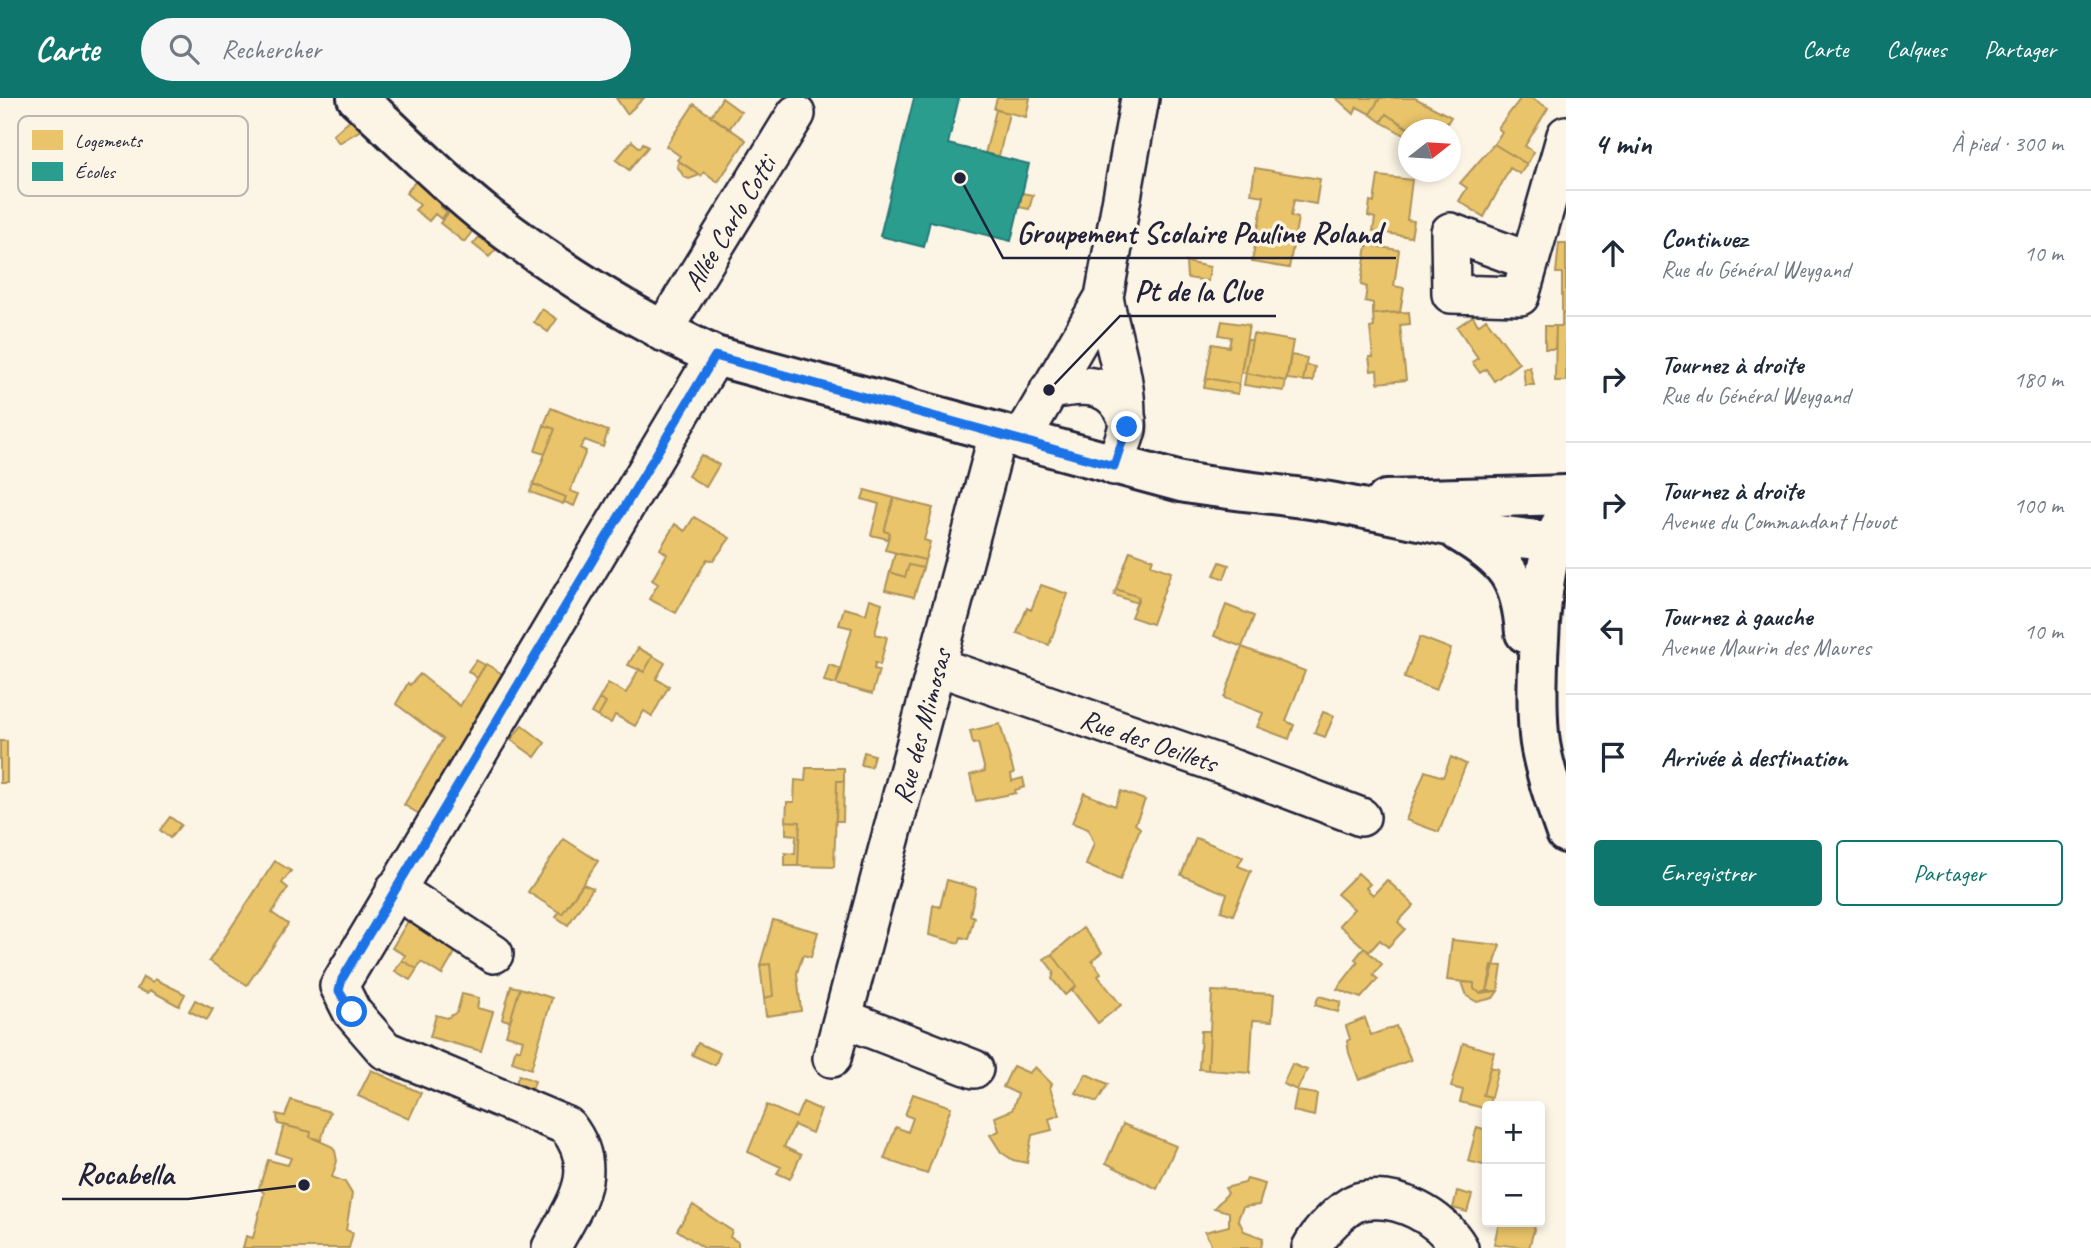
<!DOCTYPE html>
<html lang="fr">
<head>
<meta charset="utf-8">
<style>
  body { margin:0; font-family:Caveat,sans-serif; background:#f6f6f7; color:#1f2937 }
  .controls { position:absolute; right:21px; bottom:21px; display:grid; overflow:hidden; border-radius:7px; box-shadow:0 4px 10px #0003 }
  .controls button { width:63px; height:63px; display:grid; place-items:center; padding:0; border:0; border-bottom:2px solid #e0e1e3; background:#fff; color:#1f2937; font:35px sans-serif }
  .compass { position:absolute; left:1398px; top:21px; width:63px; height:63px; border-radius:50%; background:#fff; box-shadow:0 4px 10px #0003; rotate:73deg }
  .stop { position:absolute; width:21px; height:21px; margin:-16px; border:5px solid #1a73e8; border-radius:50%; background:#fff }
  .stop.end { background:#1a73e8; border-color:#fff; box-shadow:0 2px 7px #0008 }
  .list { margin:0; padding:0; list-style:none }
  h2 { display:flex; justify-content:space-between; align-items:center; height:91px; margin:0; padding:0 28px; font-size:30px }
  h2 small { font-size:23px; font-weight:400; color:#747a83 }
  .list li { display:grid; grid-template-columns:46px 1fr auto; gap:21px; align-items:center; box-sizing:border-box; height:126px; padding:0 28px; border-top:2px solid #e0e1e3 }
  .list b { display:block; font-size:26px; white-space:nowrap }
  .list p { margin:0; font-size:23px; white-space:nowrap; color:#747a83 }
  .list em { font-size:23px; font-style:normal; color:#747a83 }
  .actions { display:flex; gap:14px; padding:21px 28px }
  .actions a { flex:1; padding:16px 0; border:2px solid #0f766e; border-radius:7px; text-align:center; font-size:24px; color:#0f766e }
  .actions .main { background:#0f766e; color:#fff }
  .icon { flex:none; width:38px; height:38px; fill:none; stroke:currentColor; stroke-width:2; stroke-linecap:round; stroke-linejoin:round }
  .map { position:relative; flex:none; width:1566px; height:1150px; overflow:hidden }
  header { display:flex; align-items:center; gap:42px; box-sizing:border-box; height:98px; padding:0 35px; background:#0f766e; color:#fff }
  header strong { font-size:33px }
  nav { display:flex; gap:38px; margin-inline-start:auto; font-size:24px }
  .search { width:490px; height:63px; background:#f6f6f7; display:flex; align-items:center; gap:18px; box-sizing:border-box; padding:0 24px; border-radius:38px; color:#747a83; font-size:26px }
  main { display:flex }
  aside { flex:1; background:#fff }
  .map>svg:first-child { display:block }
  .homes { fill:#e9c46a; stroke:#ad935c; stroke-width:2 }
  .schools { fill:#2a9d8f; stroke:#287876; stroke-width:2 }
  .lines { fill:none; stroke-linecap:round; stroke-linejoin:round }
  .minor-casing { stroke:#22223b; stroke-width:42 }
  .major-casing { stroke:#22223b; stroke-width:44 }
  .minor { stroke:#fcf5e5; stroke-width:37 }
  .major { stroke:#fcf5e5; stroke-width:38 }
  .route { stroke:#1a73e8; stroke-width:9 }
  .labels { text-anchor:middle; stroke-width:7; stroke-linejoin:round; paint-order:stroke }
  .street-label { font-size:28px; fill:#22223b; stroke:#fcf5e5 }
  .key { fill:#fcf5e5; stroke:#bbb6b2; stroke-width:2 }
  .key-label { font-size:19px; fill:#22223b }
  .leader { fill:none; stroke:#22223b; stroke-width:2.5 }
  .callout-dot { fill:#22223b; stroke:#fcf5e5; stroke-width:2.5 }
  .callout-label { font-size:30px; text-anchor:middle; font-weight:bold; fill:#22223b; stroke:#fcf5e5; stroke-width:7; stroke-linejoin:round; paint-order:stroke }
</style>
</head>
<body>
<header>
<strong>Carte</strong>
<div class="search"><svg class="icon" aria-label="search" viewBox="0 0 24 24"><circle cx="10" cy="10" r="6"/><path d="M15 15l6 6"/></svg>Rechercher</div>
<nav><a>Carte</a><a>Calques</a><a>Partager</a></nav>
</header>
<main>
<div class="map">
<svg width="1566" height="1150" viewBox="0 0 1566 1150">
  <rect width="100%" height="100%" fill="#fcf5e5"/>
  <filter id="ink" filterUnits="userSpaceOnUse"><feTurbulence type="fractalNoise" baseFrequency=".0143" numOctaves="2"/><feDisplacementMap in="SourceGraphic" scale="14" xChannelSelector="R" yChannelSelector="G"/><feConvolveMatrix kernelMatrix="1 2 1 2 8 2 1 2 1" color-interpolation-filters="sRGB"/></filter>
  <g filter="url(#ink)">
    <!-- homes -->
    <path class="homes" d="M616,0H644L627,16Z
      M722,0L741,14L729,31L711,18Z
      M997,0H1030L1026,19L994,11Z
      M1336,0H1380L1370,16L1357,9L1354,16Z
      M1380,0H1415L1451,19L1443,32H1410L1386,16L1381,24L1370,16Z
      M1521,0H1532L1548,10L1525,48L1534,54L1527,66L1494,46L1502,34L1498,30Z
      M694,6L746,42L718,84L704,74L701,78L677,62L680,58L666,48Z
      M996,12L1009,15L999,58L985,56Z
      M1386,16L1410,31L1408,39L1381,24Z
      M353,19L364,30L339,45L333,37Z
      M632,43L640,50L643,45L648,49L629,72L616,62Z
      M1494,46L1527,66L1520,76L1510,70L1484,119L1459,103L1467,90L1460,85Z
      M679,63L700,77L689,81L684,79L677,68Z
      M1255,70L1320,81L1316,106L1294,102L1291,118L1298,120L1289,170L1252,164L1264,98L1251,96Z
      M1378,78L1412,82L1407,122L1414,123L1411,139L1373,133L1375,120L1368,118L1370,103L1374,104Z
      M419,79L447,102L441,109L447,114L441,121L435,116L429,123L415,112L420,107L406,95Z
      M1022,95L1033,97L1029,111L1019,109Z
      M454,108L478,126L464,144L440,125Z
      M485,132L502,145L489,159L473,146Z
      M1559,145H1566V215H1562V175H1556Z
      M1367,147L1399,152L1394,188L1404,190L1400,214L1373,216V205L1365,203L1367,189L1361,187Z
      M1186,164L1210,169L1208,183L1187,180Z
      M542,211L557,221L548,234L534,224Z
      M1409,214L1410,226L1400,227L1406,282L1378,285L1377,272L1371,273L1369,259H1373L1370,230L1374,229L1373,216Z
      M1562,215H1566V283H1555L1556,228H1562Z
      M1473,218L1478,227L1486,221L1519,265L1494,283L1486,271L1480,275L1472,264L1478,260L1457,229Z
      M1222,223L1249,227L1239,286L1206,280L1212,246L1229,249L1231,239L1219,237Z
      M1545,228H1556L1555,251H1545Z
      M1253,236L1293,243L1286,283L1246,275Z
      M1247,242H1252L1246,275L1241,274Z
      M1291,257L1307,260L1303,283L1287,281Z
      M1306,267L1315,269L1313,283H1303Z
      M1530,269L1534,287H1525L1523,270Z
      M1246,275L1286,283L1284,293L1244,287Z
      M1206,280L1239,286L1238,296L1204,290Z
      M551,310L608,333L603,349L585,342L580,350L586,353L570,393L579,396L574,408L564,404L566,399L533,386L555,331L544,327Z
      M544,327L555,331L545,356L535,353Z
      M701,357L719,367L706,389L688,378Z
      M533,386L566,399L563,406L530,394Z
      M865,392L894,400L884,433L890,435L888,441L871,437L879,406L862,401Z
      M894,400L933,410L924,442L930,444L925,462L885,452L890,435L884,433Z
      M694,419L730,440L713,463L707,461L676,515L649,501L658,486L652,482L667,456L660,451L675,426L685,433Z
      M1130,453L1153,461L1151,467L1171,474L1152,526L1131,519L1139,499L1116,491Z
      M895,455L925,462L923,470L909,467L905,479L890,474Z
      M1220,464L1229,467L1224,481L1214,477Z
      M909,467L923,470L914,499L885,492L890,474L905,479Z
      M1041,487L1068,496L1049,547L1017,535L1027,510L1031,512Z
      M1116,491L1139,499L1137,505L1114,497Z
      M870,501L882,505L875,536L887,539L880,567L875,565L874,571L879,572L872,596L836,586L852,530L839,527L844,510L866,516Z
      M1226,507L1254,518L1242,549L1214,538Z
      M1420,539L1451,551L1436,592L1404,580Z
      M1242,549L1305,573L1286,623L1294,627L1289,641L1257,629L1263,615L1224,600Z
      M638,550L653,558L644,574L628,567Z
      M653,558L665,565L656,581L669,588L652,618L644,613L635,628L615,617L611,625L598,619L606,605L599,601L608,585L626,595L639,571L644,574Z
      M476,562L485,567L477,580L468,573Z
      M486,566L509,580L426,720L404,707L443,641L396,606L408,585L410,587L420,576L460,608Z
      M829,567L842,571L836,586L824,583Z
      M599,601L606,605L598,619L591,615Z
      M1323,614L1334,618L1325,639L1314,635Z
      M1000,626L1014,675L1011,676L1012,683L1023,680L1025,689L1015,692L1016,695L976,703L970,677L985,673L978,645L973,646L970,633Z
      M522,627L545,645L535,659L511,642Z
      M0,643H7V685H0Z
      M864,654L874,657L871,669L861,667Z
      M1451,659L1466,666L1439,734L1406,722L1425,673L1443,679Z
      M806,670H844V683H837L834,769L798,768L800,724L786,723L787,704H794L795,682L805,683Z
      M837,683H844L843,723H836Z
      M1121,693L1145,702L1135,726L1140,730L1120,782L1086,767L1094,745L1088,731L1072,725L1084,695L1115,708Z
      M170,719L181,727L170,740L160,732Z
      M786,723L800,724L798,768H785V755L795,756L796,737L786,736Z
      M1196,740L1243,759L1238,768L1251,773L1233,817L1221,813L1227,796L1181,777Z
      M564,741L598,763L562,816L528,794Z
      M275,763L291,773L282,785L288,790L272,815L288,826L247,887L209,863Z
      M1358,775L1370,786L1366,790L1373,797L1387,782L1414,807L1398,824L1405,831L1388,849L1380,842L1369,854L1339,827L1354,811L1337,796Z
      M947,782L976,790L970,817L974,819L968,841L961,839L959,845L929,837L933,807L940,809Z
      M583,786L593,790L568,827L556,819L559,814L562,816Z
      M414,813L460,846L442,877L421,864L417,871L402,862L405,857L392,850Z
      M773,822L818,834L811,859L803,857L797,875L801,913L766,918L764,900L773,898L770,866L760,867Z
      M1083,830L1102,854L1092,863L1101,875L1098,878L1121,907L1098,925L1072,892L1076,888L1052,856Z
      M1452,842L1500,847L1487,893L1480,895L1474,891V885L1447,882Z
      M1364,850L1382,866L1373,877L1378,881L1361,900L1337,891L1358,864L1355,861Z
      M1052,856L1076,888L1065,897L1052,881L1054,874L1044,861Z
      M402,862L417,871L410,882L395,873Z
      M770,866L773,898L764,900L760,867Z
      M1492,867L1502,868L1498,893H1487Z
      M143,879L153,884L155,881L185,896L179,908L150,892L147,895L137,891Z
      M1462,884L1474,885V891L1480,895L1498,893L1493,900L1477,904L1467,898Z
      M511,888L520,890L510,923L502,921Z
      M520,890L552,900L531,971L512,964L516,950L520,952L523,942L506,937Z
      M1212,893L1274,896L1272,923L1253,922L1250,975L1208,972Z
      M462,896L479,900L477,910L493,914L481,953L430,939L436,917L447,920L457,914Z
      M1319,898L1341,904L1338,914L1315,907Z
      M195,902L213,911L207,922L189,913Z
      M1365,920L1371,937L1396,928L1411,962L1359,982L1349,955L1347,943L1350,941L1346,928Z
      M1201,933H1210L1208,972L1199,971Z
      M698,945L720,955L715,967L692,957Z
      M1463,945L1494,954L1483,997L1491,999L1487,1011L1460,1004L1463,992L1451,989Z
      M1292,966L1307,972L1297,992L1283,986Z
      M1013,968L1029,975L1035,969L1052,986L1050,990L1060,1017L1049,1021L1052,1032L1032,1037L1027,1065L1013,1062L1001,1054L990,1037L999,1033L995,1019L1012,1012L1018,996L1003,989Z
      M1490,969L1498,971L1491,999L1483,997Z
      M371,972L421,995L409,1021L358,998Z
      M1086,976L1108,986L1097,1004L1076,995Z
      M519,977L535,983L529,1000L513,993Z
      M1297,993L1317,996L1314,1018L1293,1013Z
      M913,996L951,1009L927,1076L884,1061L896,1029L908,1034L913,1020L905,1017Z
      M291,1002L330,1014L321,1042L310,1039L311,1034L278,1026L277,1016L285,1018Z
      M803,1004L821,1012L812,1035L794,1027L784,1049L801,1057L790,1081L777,1075L781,1069L748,1054L767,1007L796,1020Z
      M1123,1026L1176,1048L1157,1091L1106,1065Z
      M284,1027L311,1034L310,1039L331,1048L335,1053L337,1063L332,1079L345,1084L352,1096L346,1132L353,1135L349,1150H243L246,1138L253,1140L264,1095L259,1090L268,1062L288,1067L291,1060L276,1055Z
      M1477,1029L1487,1032V1068L1468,1063Z
      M1247,1081L1265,1086L1259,1107L1243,1109L1238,1121L1244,1133L1263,1140L1261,1150H1213L1205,1134L1229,1128V1114L1214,1110L1228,1095L1225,1090L1245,1085Z
      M1457,1093L1472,1097L1467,1114L1453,1110Z
      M693,1107L732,1133L730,1139L738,1144V1150H704L677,1132Z
      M1499,1124H1536L1529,1150L1494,1146Z"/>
    <!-- schools -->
    <path class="schools" d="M914,0H959L948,46L1029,66L1011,143L930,123L924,149L880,138Z"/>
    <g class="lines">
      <!-- minor casing -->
      <g class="minor-casing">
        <path id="minor" d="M1529,163L1450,134L1451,196L1520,198L1566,37
          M1104,199C1111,238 1126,277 1126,316
          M662,234L796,16
          M1049,292C1077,287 1106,282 1122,310C1126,316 1128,324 1127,331C1124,344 1118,356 1114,368
          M1024,343L1029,328L1104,199L1140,0
          M936,568L1234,671L1361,719
          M395,791L494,856
          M843,920L974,971
          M832,960L998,336
          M551,1150C574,1107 603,1074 567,1028L385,952L352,914L339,888L715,258
          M1311,1150C1318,1136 1345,1106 1362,1103C1398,1096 1440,1118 1459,1150"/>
      </g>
      <!-- major casing -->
      <g class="major-casing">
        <path id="major" d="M357,0C400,39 442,83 488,119C559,173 634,221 715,258L1181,384C1232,393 1284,396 1335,405C1412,419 1487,440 1566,444
          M1386,402L1566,397
          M1565,421C1537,452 1535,593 1539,637C1541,662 1557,711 1566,735
          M1459,434C1506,462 1521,480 1525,535"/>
      </g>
      <!-- minor -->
      <use href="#minor" class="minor"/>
      <!-- major -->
      <use href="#major" class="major"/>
    </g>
  </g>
  <g class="lines" filter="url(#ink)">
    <!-- route -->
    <path class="route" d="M352,914L339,893L342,881L715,258L1114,368L1127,329"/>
  </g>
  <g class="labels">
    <!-- street labels -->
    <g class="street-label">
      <text transform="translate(729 125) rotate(-59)" y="10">Allée Carlo Cotti</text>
      <text transform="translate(921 628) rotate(-75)" y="10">Rue des Mimosas</text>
      <text transform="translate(1149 642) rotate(19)" y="10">Rue des Oeillets</text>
    </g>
  </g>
  <!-- legend -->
  <rect x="18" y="18" width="230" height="80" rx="10" class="key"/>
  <rect x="32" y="32" width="31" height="20" fill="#e9c46a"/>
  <rect x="32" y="64" width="31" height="19" fill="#2a9d8f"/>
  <g class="key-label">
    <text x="75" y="49">Logements</text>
    <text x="75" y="80">Écoles</text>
  </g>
  <!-- callouts -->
  <path class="leader" d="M960 80L1003 160H1396M1049 292L1120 218H1276M304 1087L188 1101H62"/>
  <g class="callout-dot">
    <circle cx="960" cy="80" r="7"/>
    <circle cx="1049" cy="292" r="7"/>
    <circle cx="304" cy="1087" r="7"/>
  </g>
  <g class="callout-label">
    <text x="1199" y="145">Groupement Scolaire Pauline Roland</text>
    <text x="1198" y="203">Pt de la Clue</text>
    <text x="125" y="1086">Rocabella</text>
  </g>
</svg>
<div class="controls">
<button>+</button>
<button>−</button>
</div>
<svg class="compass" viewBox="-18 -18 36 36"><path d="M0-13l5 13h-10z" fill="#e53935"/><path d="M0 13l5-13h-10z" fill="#747a83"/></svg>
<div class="stop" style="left:352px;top:914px"></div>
<div class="stop end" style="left:1127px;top:329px"></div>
</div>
<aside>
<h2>4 min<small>À pied · 300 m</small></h2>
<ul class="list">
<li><svg class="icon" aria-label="ahead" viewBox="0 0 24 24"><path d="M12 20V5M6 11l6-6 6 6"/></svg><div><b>Continuez</b><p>Rue du Général Weygand</p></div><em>10 m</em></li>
<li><svg class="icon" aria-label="right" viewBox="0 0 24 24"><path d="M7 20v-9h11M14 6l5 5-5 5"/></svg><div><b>Tournez à droite</b><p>Rue du Général Weygand</p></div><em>180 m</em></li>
<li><svg class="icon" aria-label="right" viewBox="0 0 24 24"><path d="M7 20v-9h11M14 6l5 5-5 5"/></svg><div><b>Tournez à droite</b><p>Avenue du Commandant Houot</p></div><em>100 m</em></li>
<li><svg class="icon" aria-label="left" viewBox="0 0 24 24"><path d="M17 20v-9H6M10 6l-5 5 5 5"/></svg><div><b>Tournez à gauche</b><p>Avenue Maurin des Maures</p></div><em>10 m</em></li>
<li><svg class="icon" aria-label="arrive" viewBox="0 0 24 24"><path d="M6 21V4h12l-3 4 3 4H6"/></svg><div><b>Arrivée à destination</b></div></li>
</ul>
<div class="actions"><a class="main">Enregistrer</a><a>Partager</a></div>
</aside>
</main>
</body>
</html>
